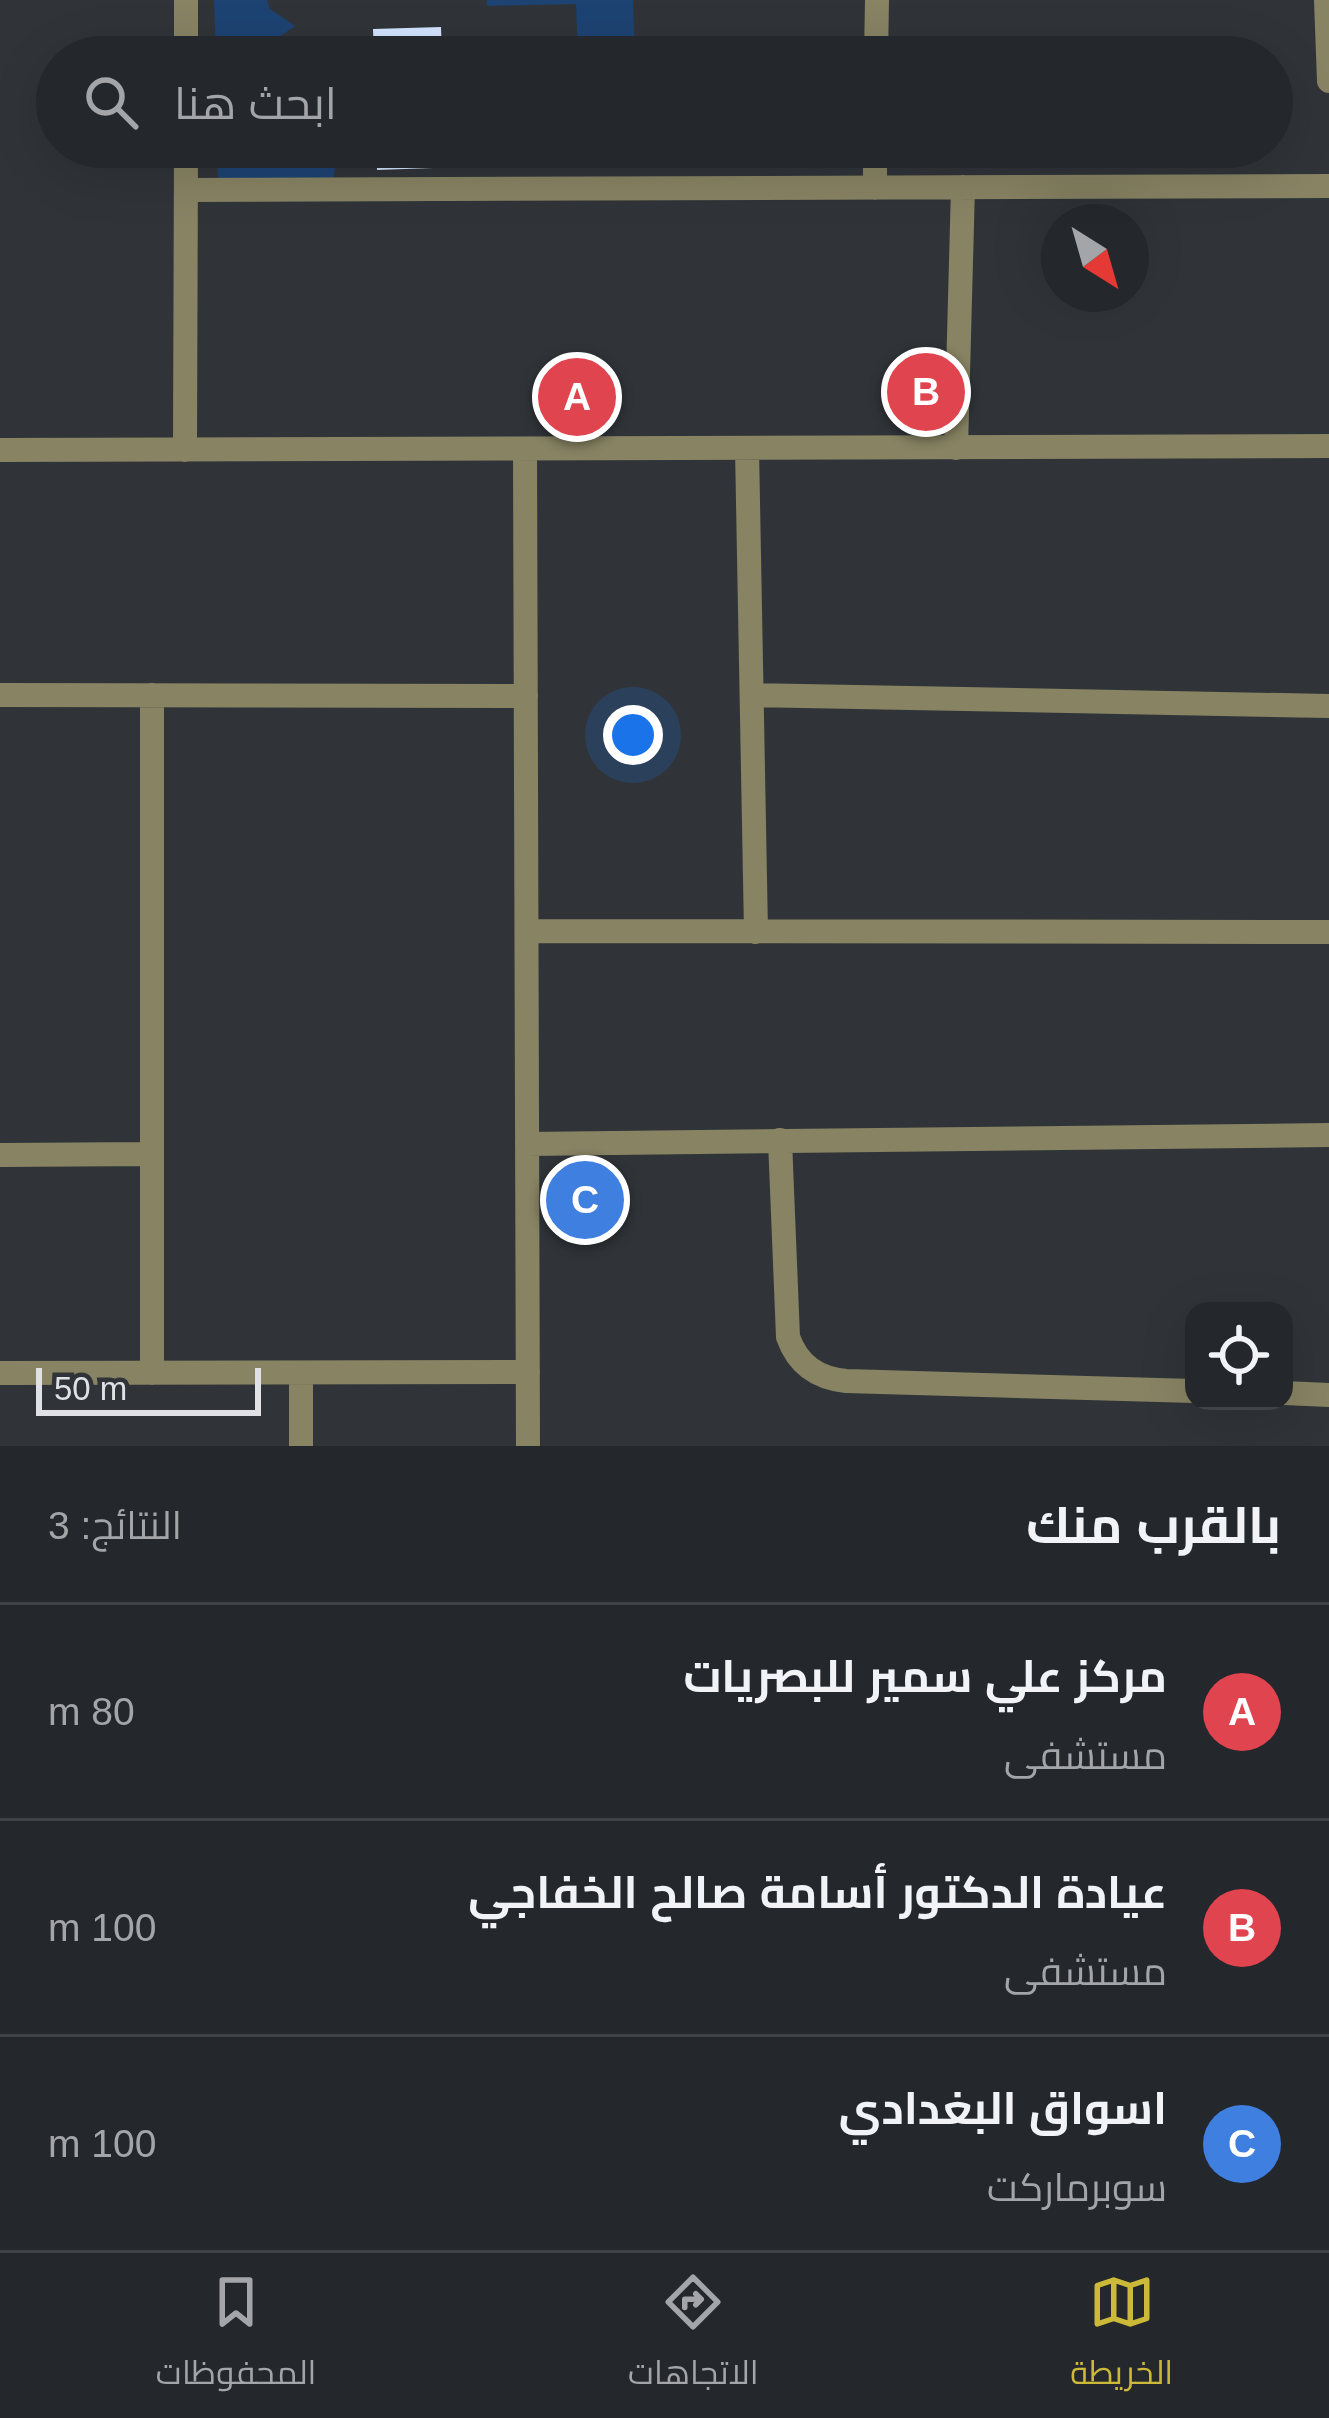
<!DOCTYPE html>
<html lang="ar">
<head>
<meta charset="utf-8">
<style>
  body { margin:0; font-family:Helvetica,Cairo,sans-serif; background:#2c2f33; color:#f1f3f6; direction:rtl }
  .controls { position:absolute; right:36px; bottom:36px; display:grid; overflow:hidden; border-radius:24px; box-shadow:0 12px 48px #0002 }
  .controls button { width:108px; height:108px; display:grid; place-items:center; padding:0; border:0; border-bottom:3px solid #414447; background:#24272b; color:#f1f3f6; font:60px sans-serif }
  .compass { position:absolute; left:1041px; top:204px; width:108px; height:108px; border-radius:50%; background:#24272b; box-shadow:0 12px 48px #0002; rotate:143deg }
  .scale { position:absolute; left:36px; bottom:30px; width:225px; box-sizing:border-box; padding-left:12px; border:6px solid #dfe1e5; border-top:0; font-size:33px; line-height:42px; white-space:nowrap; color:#dfe1e5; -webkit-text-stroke:9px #303439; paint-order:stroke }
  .you { position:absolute; left:633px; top:735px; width:42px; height:42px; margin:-30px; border:9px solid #fff; border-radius:50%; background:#1a73e8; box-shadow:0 0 0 18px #1a73e833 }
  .badge { display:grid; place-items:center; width:78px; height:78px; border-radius:50%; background:#cdb938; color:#fff; font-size:39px; font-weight:700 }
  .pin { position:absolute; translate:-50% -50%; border:6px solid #fff; box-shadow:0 3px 12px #0006 }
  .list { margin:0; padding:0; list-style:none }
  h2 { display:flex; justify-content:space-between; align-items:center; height:156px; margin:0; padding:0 48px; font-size:51px }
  h2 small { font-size:39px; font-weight:400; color:#a3a5a9 }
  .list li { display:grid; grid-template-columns:78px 1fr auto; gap:36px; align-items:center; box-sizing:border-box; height:216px; padding:0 48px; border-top:3px solid #414447 }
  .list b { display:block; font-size:45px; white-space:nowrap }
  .list p { margin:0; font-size:39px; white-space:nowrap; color:#a3a5a9 }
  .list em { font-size:39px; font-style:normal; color:#a3a5a9 }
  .icon { flex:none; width:66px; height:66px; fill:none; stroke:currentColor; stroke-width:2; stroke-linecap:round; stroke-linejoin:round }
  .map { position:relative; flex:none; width:1329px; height:1446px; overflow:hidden; direction:ltr }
  .search { position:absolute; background:#24272b; box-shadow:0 12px 48px #0002; left:36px; right:36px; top:36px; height:132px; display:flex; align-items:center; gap:30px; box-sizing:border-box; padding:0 42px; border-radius:66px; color:#a3a5a9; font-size:45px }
  .sheet { height:804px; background:#24272b }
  nav { display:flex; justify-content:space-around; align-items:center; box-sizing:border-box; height:168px; border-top:3px solid #414447; background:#24272b; font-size:33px; color:#a3a5a9 }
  nav a { display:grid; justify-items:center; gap:6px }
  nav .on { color:#cdb938 }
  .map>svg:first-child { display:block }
  .green { fill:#1d4373 }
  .building { fill:#d1e4fe }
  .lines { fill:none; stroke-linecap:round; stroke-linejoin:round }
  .minor { stroke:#888363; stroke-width:24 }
</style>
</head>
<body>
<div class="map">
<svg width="1329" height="1446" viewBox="0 0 1329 1446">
  <rect width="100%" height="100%" fill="#303439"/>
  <!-- green -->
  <path class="green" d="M214,0H267L270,9L295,26L275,40L274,52L285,57H216Z
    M487,0H633L635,57H578L576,4L487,6Z
    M217,147H351L337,156L333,180L218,183Z"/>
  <!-- building -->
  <path class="building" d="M441,27L442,57H374L373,29Z
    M377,147H572L573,163L377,170Z"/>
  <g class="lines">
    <!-- minor -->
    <path class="minor" d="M1326,0L1329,81
      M186,57V0
      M876,57L877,0
      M875,188V147
      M186,190L1329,186
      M747,448L756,932
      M956,448L963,187
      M525,449L528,1446
      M0,450L1329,446
      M185,450L186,147
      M0,695L526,696
      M752,695L1329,706
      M527,931L1329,932
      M780,1140L788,1337C798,1365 817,1378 846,1381L1194,1391
      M527,1144L1329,1135
      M0,1155L151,1154
      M0,1373L528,1372
      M152,1373V695
      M1284,1393L1329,1395
      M301,1446V1373"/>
  </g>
</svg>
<div class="controls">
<button><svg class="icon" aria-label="locate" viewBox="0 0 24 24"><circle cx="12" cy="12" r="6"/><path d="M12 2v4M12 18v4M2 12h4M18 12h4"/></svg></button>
</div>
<svg class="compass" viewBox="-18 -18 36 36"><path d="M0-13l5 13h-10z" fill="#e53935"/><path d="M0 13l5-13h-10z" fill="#a3a5a9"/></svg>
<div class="scale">50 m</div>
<div class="you"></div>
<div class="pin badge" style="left:577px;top:397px;background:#e0444e">A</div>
<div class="pin badge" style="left:926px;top:392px;background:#e0444e">B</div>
<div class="pin badge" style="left:585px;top:1200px;background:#3f7fe0">C</div>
<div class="search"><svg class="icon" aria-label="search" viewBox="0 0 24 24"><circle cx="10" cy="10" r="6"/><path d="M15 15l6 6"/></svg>ابحث هنا</div>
</div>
<section class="sheet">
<h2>بالقرب منك<small>النتائج: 3</small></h2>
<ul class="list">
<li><span class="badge" style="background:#e0444e">A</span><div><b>مركز علي سمير للبصريات</b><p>مستشفى</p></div><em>80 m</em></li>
<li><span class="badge" style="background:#e0444e">B</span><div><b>عيادة الدكتور أسامة صالح الخفاجي</b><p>مستشفى</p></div><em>100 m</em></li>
<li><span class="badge" style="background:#3f7fe0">C</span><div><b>اسواق البغدادي</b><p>سوبرماركت</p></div><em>100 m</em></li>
</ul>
</section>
<nav>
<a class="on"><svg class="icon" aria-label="map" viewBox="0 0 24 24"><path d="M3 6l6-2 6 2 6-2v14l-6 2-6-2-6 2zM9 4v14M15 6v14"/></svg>الخريطة</a>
<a><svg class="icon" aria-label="directions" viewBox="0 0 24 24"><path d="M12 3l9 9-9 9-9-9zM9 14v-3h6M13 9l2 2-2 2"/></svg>الاتجاهات</a>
<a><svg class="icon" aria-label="saved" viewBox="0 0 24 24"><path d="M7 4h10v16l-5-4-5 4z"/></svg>المحفوظات</a>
</nav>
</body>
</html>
